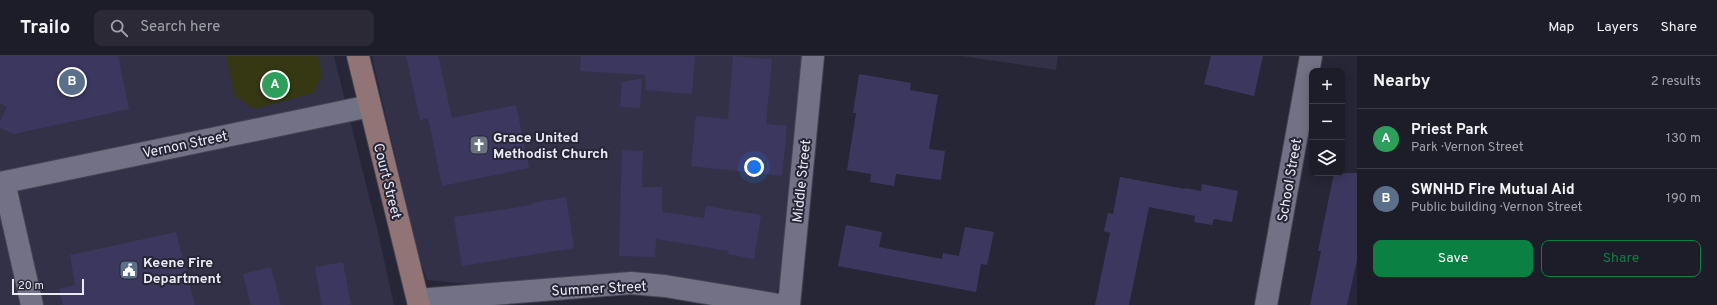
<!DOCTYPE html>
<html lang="en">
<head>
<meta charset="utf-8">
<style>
  body { margin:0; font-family:Overpass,sans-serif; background:#2a2935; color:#f1f3f6 }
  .controls { position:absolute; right:12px; top:12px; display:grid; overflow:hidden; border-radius:8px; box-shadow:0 2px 10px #0003 }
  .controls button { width:36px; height:36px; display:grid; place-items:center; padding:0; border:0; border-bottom:1px solid #3b3a46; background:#1d1c29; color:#f1f3f6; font:20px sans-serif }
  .scale { position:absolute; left:12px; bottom:10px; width:72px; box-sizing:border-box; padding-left:4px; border:2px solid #eae9f5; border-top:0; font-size:11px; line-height:14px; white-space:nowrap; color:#eae9f5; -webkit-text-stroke:3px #272637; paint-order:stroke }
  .you { position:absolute; left:754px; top:111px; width:14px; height:14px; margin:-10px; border:3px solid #fff; border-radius:50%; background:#1a73e8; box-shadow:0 0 0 6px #1a73e833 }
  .badge { display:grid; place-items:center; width:26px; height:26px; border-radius:50%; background:#0b8043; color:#fff; font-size:13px; font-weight:700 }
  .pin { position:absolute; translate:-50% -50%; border:2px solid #fff; box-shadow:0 1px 4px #0006 }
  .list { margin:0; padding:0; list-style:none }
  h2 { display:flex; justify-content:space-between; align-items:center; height:52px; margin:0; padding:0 16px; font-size:17px }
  h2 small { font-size:13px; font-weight:400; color:#a0a1a8 }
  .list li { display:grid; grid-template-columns:26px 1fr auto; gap:12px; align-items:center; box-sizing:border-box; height:60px; padding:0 16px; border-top:1px solid #3b3a46 }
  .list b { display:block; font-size:15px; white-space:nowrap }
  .list p { margin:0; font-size:13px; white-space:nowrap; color:#a0a1a8 }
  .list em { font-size:13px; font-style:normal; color:#a0a1a8 }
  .actions { display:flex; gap:8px; padding:12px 16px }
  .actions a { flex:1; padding:9px 0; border:1px solid #0b8043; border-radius:8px; text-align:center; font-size:14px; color:#0b8043 }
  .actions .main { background:#0b8043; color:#fff }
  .icon { flex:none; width:22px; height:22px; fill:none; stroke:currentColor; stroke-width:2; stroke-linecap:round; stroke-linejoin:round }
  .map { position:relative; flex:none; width:1357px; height:249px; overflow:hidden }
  header { display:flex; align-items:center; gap:24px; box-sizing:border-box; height:56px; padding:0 20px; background:#1d1c29; border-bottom:1px solid #3b3a46 }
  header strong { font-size:19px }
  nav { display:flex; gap:22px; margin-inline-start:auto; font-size:14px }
  .search { width:280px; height:36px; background:#2a2935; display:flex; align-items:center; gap:10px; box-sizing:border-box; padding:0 14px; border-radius:8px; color:#a0a1a8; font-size:15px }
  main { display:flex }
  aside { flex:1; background:#1d1c29 }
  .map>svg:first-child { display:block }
  .built { fill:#333147 }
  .green { fill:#353813 }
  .building { fill:#3c375f }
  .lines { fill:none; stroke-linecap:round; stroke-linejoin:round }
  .minor-casing { stroke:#444352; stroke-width:24 }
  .secondary-casing { stroke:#444352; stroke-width:24 }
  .minor { stroke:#727185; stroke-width:22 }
  .secondary { stroke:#917476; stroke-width:22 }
  .labels { text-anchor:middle; stroke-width:4; stroke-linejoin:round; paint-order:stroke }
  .poi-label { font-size:14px; font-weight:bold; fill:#eae9f5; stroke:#272637; text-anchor:start }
  .street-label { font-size:14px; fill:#eae9f5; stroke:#272637 }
</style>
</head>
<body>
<header>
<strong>Trailo</strong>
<div class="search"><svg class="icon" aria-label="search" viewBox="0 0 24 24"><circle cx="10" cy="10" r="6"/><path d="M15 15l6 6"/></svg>Search here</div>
<nav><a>Map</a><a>Layers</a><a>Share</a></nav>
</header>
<main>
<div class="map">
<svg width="1357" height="249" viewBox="0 0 1357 249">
  <rect width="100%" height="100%" fill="#272637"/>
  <!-- built -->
  <path class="built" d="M0,0H334L377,172L394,249H0Z
    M372,0H802L783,219L776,237L652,217L470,228L427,224L418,197Z
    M962,0H1058L1056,14Z"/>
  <!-- green -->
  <path class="green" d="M226,0H318L322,20L313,37L254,53L234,39Z"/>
  <!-- building -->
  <path class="building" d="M0,0H118L129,53L14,78L0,72V65L7,51L0,47Z
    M406,0H438L452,62L516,49L529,112L442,130L428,62L420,64Z
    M581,0H695L692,38L646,34L645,19L580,15Z
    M733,0L772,3L766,68L787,70L782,120L691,110L696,60L728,63Z
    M1211,0H1263L1254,40L1204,28Z
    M859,18L911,27L910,34L938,39L929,93L945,95L941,124L896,118L894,130L870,126L871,118L847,114L856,57H853Z
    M642,22L640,52L620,51L622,26Z
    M622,94L643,95L642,131H662V156L704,162L706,150L761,159L754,203L728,198L729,195L656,183L655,201L619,200Z
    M1334,117H1357V204L1347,249H1310L1321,195H1318Z
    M1120,121L1185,133V132L1201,135L1202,128L1238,135L1232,166L1214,163L1212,169L1194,166L1195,160L1149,151L1129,249H1095L1110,177L1104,175L1108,157L1113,158Z
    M566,141L574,192L462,210L454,161L532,149L531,147Z
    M846,169L882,176L879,191L942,203L943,197L959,200L965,171L994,176L987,209L981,208L976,236L838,210Z
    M176,176L195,249H63L59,233L75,229L70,199Z
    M343,206L351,249H322L315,211Z
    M271,211L281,249H251L243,218Z"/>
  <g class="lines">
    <!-- minor casing -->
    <g class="minor-casing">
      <path id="minor" d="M4,126L32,249
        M0,127L370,50
        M418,244L631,227L665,230L779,249
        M789,249L813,0
        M1266,249L1311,0"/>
    </g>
    <!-- secondary casing -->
    <g class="secondary-casing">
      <path id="secondary" d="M358,0L419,249"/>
    </g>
    <!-- minor -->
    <use href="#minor" class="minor"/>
    <!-- secondary -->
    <use href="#secondary" class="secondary"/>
  </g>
  <!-- icons -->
  <defs>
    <g id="church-square" transform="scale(1)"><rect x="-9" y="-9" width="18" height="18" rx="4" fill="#6b7280" stroke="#272637"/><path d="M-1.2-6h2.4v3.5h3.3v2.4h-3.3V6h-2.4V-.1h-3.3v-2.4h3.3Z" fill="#fff"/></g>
    <g id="civic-square" transform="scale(1)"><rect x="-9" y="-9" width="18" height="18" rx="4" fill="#5c6f8a" stroke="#272637"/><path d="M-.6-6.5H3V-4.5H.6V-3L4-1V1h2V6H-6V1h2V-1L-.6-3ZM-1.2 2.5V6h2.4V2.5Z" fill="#fff"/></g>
  </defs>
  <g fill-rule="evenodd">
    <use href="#church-square" x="479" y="89"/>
    <use href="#civic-square" x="129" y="214"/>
  </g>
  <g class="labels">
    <!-- poi labels -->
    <g class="poi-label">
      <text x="493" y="86">Grace United<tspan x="493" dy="16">Methodist Church</tspan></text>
      <text x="143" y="211">Keene Fire<tspan x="143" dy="16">Department</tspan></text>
    </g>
    <!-- street labels -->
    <g class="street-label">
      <text transform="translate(185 88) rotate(-12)" y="5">Vernon Street</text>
      <text transform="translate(1289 124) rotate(-80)" y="5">School Street</text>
      <text transform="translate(388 125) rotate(76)" y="5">Court Street</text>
      <text transform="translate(801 125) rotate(-84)" y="5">Middle Street</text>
      <text transform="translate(599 232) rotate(-3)" y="5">Summer Street</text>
    </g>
  </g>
</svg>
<div class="controls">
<button>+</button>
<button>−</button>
<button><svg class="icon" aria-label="layers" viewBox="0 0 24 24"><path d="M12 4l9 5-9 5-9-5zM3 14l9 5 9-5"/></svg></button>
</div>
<div class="scale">20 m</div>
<div class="you"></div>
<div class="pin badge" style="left:275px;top:29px;background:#2e9e5b">A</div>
<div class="pin badge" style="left:72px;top:26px;background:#5c6f8a">B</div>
</div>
<aside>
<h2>Nearby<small>2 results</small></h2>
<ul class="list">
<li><span class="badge" style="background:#2e9e5b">A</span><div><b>Priest Park</b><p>Park · Vernon Street</p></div><em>130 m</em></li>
<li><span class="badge" style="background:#5c6f8a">B</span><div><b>SWNHD Fire Mutual Aid</b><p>Public building · Vernon Street</p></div><em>190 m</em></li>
</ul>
<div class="actions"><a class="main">Save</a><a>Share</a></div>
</aside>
</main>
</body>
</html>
